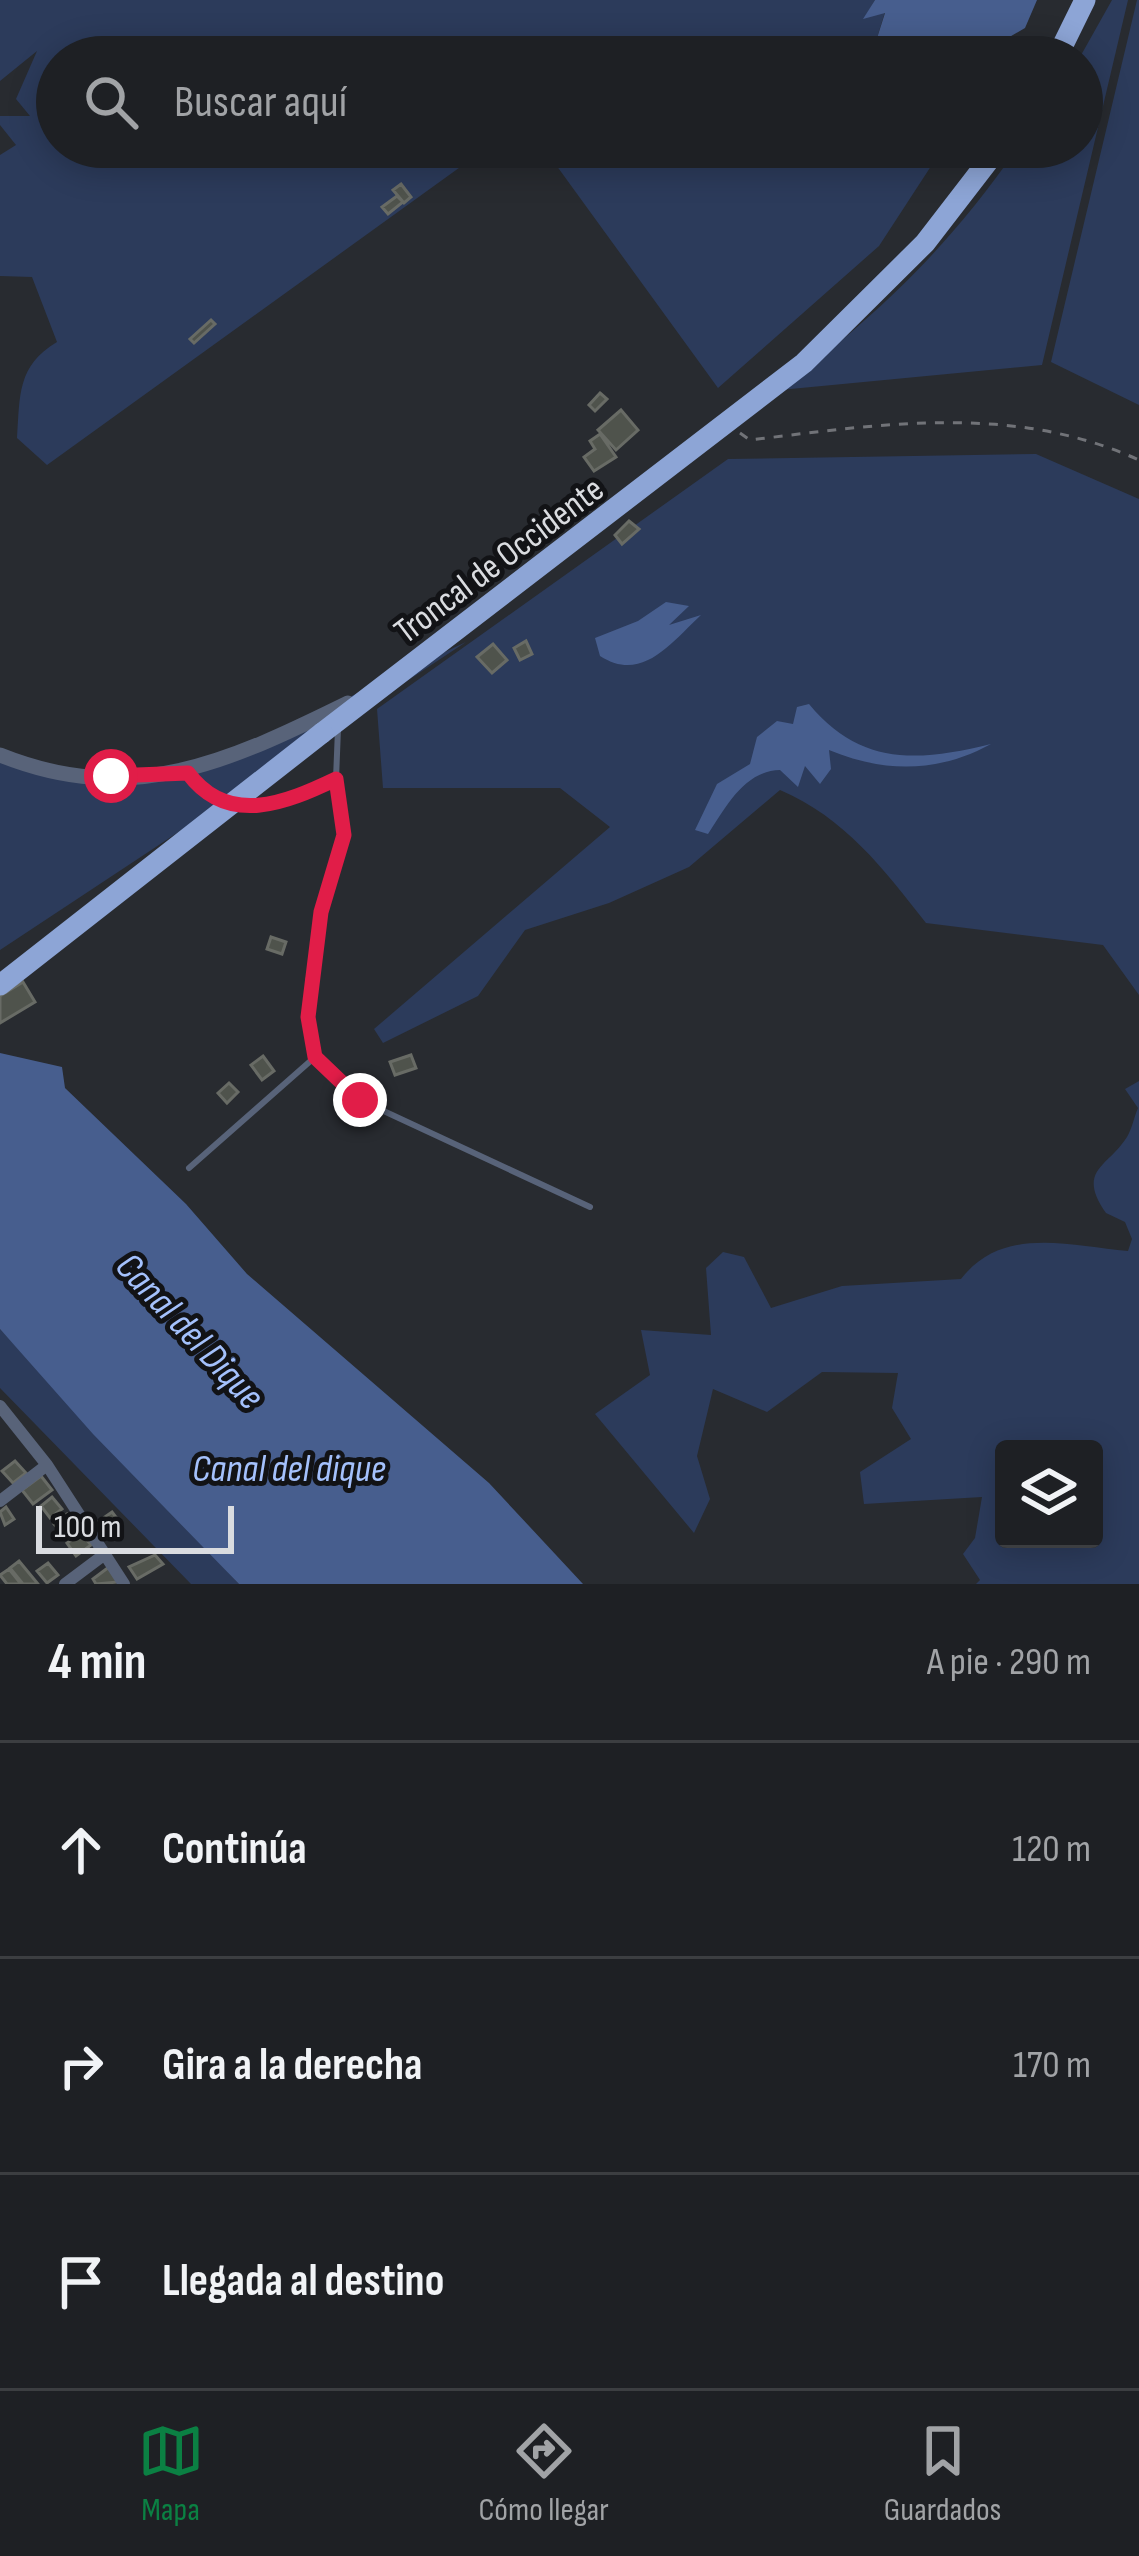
<!DOCTYPE html>
<html lang="es">
<head>
<meta charset="utf-8">
<style>
  body { margin:0; font-family:"Sofia Sans Condensed",sans-serif; background:#26282c; color:#f1f3f6 }
  .controls { position:absolute; right:36px; bottom:36px; display:grid; overflow:hidden; border-radius:12px; box-shadow:0 6px 30px #0003 }
  .controls button { width:108px; height:108px; display:grid; place-items:center; padding:0; border:0; border-bottom:3px solid #3c3e41; background:#1e2024; color:#f1f3f6; font:60px sans-serif }
  .scale { position:absolute; left:36px; bottom:30px; width:198px; box-sizing:border-box; padding-left:12px; border:6px solid #dadce0; border-top:0; font-size:33px; line-height:42px; white-space:nowrap; color:#dadce0; -webkit-text-stroke:9px #121316; paint-order:stroke }
  .stop { position:absolute; width:36px; height:36px; margin:-27px; border:9px solid #e11d48; border-radius:50%; background:#fff }
  .stop.end { background:#e11d48; border-color:#fff; box-shadow:0 3px 12px #0008 }
  .list { margin:0; padding:0; list-style:none }
  h2 { display:flex; justify-content:space-between; align-items:center; height:156px; margin:0; padding:0 48px; font-size:51px }
  h2 small { font-size:39px; font-weight:400; color:#a1a3a6 }
  .list li { display:grid; grid-template-columns:78px 1fr auto; gap:36px; align-items:center; box-sizing:border-box; height:216px; padding:0 48px; border-top:3px solid #3c3e41 }
  .list b { display:block; font-size:45px; white-space:nowrap }
  .list em { font-size:39px; font-style:normal; color:#a1a3a6 }
  .icon { flex:none; width:66px; height:66px; fill:none; stroke:currentColor; stroke-width:2; stroke-linecap:round; stroke-linejoin:round }
  .map { position:relative; flex:none; width:1139px; height:1584px; overflow:hidden }
  .search { position:absolute; background:#1e2024; box-shadow:0 6px 30px #0003; left:36px; right:36px; top:36px; height:132px; display:flex; align-items:center; gap:30px; box-sizing:border-box; padding:0 42px; border-radius:66px; color:#a1a3a6; font-size:45px }
  .sheet { height:804px; background:#1e2024 }
  nav { display:flex; justify-content:space-around; align-items:center; box-sizing:border-box; height:168px; border-top:3px solid #3c3e41; background:#1e2024; font-size:33px; color:#a1a3a6 }
  nav a { display:grid; justify-items:center; gap:6px }
  nav .on { color:#0b8043 }
  .map>svg:first-child { display:block }
  .green { fill:#2c3b5b; fill-rule:evenodd }
  .water { fill:#475e8e }
  .building { fill:#4f534c; stroke:#686b65; stroke-width:3 }
  .lines { fill:none; stroke-linecap:round; stroke-linejoin:round }
  .path { stroke:#717378; stroke-width:3; stroke-dasharray:9 9; stroke-linecap:butt }
  .service { stroke:#586379; stroke-width:6 }
  .minor { stroke:#586379; stroke-width:12 }
  .tertiary { stroke:#586379; stroke-width:15 }
  .trunk { stroke:#8da5d6; stroke-width:21 }
  .trunk-bridge { stroke:#8da5d6; stroke-width:21 }
  .route { stroke:#e11d48; stroke-width:15 }
  .labels { text-anchor:middle; stroke-width:10; stroke-linejoin:round; paint-order:stroke }
  .street-label { font-size:36px; fill:#dadce0; stroke:#121316 }
  .water-label { font-size:39px; font-style:italic; fill:#a4c1fc; stroke:#121316 }
</style>
</head>
<body>
<div class="map">
<svg width="1139" height="1584" viewBox="0 0 1139 1584">
  <rect width="100%" height="100%" fill="#282b30"/>
  <!-- green -->
  <path class="green" d="M0,0H875L865,17L885,12L871,57H57V147H488L47,465L17,438C20,395 17,366 57,342L32,277L0,276V155L16,145L0,125V116H30L16,99L37,51L0,81Z
    M1112,0H1128L1042,365L780,390C879,313 946,251 1018,147H1082L1080,57Z
    M1137,0H1139V405L1051,362Z
    M543,147H913L937,157L879,246L718,388Z
    M1036,454L1139,499V995L1103,945L926,923C883,868 845,818 780,790L689,867L609,903L525,930L478,996L383,1043L374,1029L610,827L560,788H383L377,709L728,459Z
    M466,642L0,950V755L43,768L188,773Z
    M1139,1081V1584H976L980,1580L963,1554L975,1538L982,1497L864,1504L860,1472L911,1439L892,1408L898,1373L822,1372L767,1412L713,1389L697,1456L710,1499L694,1533L595,1414L650,1375L641,1330L711,1335L706,1268L723,1252L744,1257L771,1308L842,1286L961,1279C1003,1225 1069,1246 1128,1251L1132,1239L1125,1222L1106,1213C1076,1170 1108,1167 1127,1137C1132,1129 1134,1117 1138,1108L1125,1089ZM1004,1449H1094V1539H1004Z
    M0,1329L239,1584H191L0,1388Z"/>
  <!-- water -->
  <path class="water" d="M875,0H1037L1025,28L1006,39L997,57H871L885,13L863,19Z
    M666,602L689,606L669,625L701,615C670,644 642,683 600,656L595,638L638,621Z
    M809,704C860,766 918,762 991,744C938,773 884,773 829,750L831,769L820,784L805,766L798,787L780,770C744,771 726,807 708,834L695,830L717,784L750,764L757,737L777,721L793,724L797,707Z
    M0,1053L62,1067L65,1088L186,1204L247,1274L489,1483L583,1584H239L93,1434L0,1329Z"/>
  <!-- building -->
  <path class="building" d="M401,184L411,197L404,203L393,190Z
    M397,196L403,202L388,214L382,207Z
    M211,320L215,324L194,343L190,339Z
    M600,393L607,399L595,411L589,405Z
    M621,410L638,430L616,450L598,430Z
    M600,434L616,457L594,471L584,457L595,449L590,441Z
    M629,521L639,529L622,544L615,535Z
    M526,641L532,654L520,660L514,648Z
    M493,644L507,660L492,673L477,657Z
    M271,937L286,942L282,954L267,949Z
    M23,982L35,1002L0,1023V996Z
    M411,1055L416,1068L395,1075L390,1062Z
    M263,1056L274,1071L262,1080L251,1065Z
    M229,1083L238,1092L227,1103L218,1093Z
    M15,1461L26,1473L13,1483L2,1471Z
    M41,1476L52,1490L33,1504L22,1490Z
    M52,1497L62,1509L50,1518L41,1506Z
    M6,1507L14,1519L5,1525L0,1512Z
    M112,1512L122,1525L109,1533L99,1521Z
    M67,1514L77,1526L64,1536L54,1524Z
    M81,1533L91,1545L76,1556L67,1543Z
    M155,1555L163,1564L137,1579L129,1567Z
    M19,1561L38,1584H23L10,1568Z
    M48,1563L58,1575L47,1583L37,1571Z
    M109,1567L118,1582L96,1584L93,1579Z
    M9,1569L21,1584H7L0,1575Z"/>
  <g class="lines">
    <!-- path -->
    <path class="path" d="M740,433L750,440C883,424 1013,403 1139,460"/>
    <!-- service -->
    <path class="service" d="M338,729L336,779L345,835L321,912L308,982L315,1057L360,1100L590,1207
      M188,773L201,790L227,802
      M239,806L279,804L335,780
      M189,1168L315,1057"/>
    <!-- minor -->
    <path class="minor" d="M0,1406L47,1465L124,1584
      M0,1501L47,1465
      M65,1584L105,1554"/>
    <!-- tertiary -->
    <path class="tertiary" d="M0,755C132,808 230,761 348,703"/>
    <!-- trunk -->
    <path class="trunk" d="M1057,57L1085,0
      M322,733L804,363L925,243L999,147"/>
    <!-- trunk-bridge -->
    <path class="trunk-bridge" d="M0,985L322,733"/>
  </g>
  <g class="lines">
    <!-- route -->
    <path class="route" d="M111,776L188,773C228,827 286,803 336,779L344,835L321,912L308,1017L315,1057L360,1100"/>
  </g>
  <g class="labels">
    <!-- street labels -->
    <g class="street-label">
      <text transform="translate(498 559) rotate(-37)" y="13">Troncal de Occidente</text>
    </g>
    <!-- water labels -->
    <g class="water-label">
      <text transform="translate(191 1330) rotate(47)" y="14">Canal del Dique</text>
      <text x="289" y="1481">Canal del dique</text>
    </g>
  </g>
</svg>
<div class="controls">
<button><svg class="icon" aria-label="layers" viewBox="0 0 24 24"><path d="M12 4l9 5-9 5-9-5zM3 14l9 5 9-5"/></svg></button>
</div>
<div class="scale">100 m</div>
<div class="stop" style="left:111px;top:776px"></div>
<div class="stop end" style="left:360px;top:1100px"></div>
<div class="search"><svg class="icon" aria-label="search" viewBox="0 0 24 24"><circle cx="10" cy="10" r="6"/><path d="M15 15l6 6"/></svg>Buscar aquí</div>
</div>
<section class="sheet">
<h2>4 min<small>A pie · 290 m</small></h2>
<ul class="list">
<li><svg class="icon" aria-label="ahead" viewBox="0 0 24 24"><path d="M12 20V5M6 11l6-6 6 6"/></svg><div><b>Continúa</b></div><em>120 m</em></li>
<li><svg class="icon" aria-label="right" viewBox="0 0 24 24"><path d="M7 20v-9h11M14 6l5 5-5 5"/></svg><div><b>Gira a la derecha</b></div><em>170 m</em></li>
<li><svg class="icon" aria-label="arrive" viewBox="0 0 24 24"><path d="M6 21V4h12l-3 4 3 4H6"/></svg><div><b>Llegada al destino</b></div></li>
</ul>
</section>
<nav>
<a class="on"><svg class="icon" aria-label="map" viewBox="0 0 24 24"><path d="M3 6l6-2 6 2 6-2v14l-6 2-6-2-6 2zM9 4v14M15 6v14"/></svg>Mapa</a>
<a><svg class="icon" aria-label="directions" viewBox="0 0 24 24"><path d="M12 3l9 9-9 9-9-9zM9 14v-3h6M13 9l2 2-2 2"/></svg>Cómo llegar</a>
<a><svg class="icon" aria-label="saved" viewBox="0 0 24 24"><path d="M7 4h10v16l-5-4-5 4z"/></svg>Guardados</a>
</nav>
</body>
</html>
